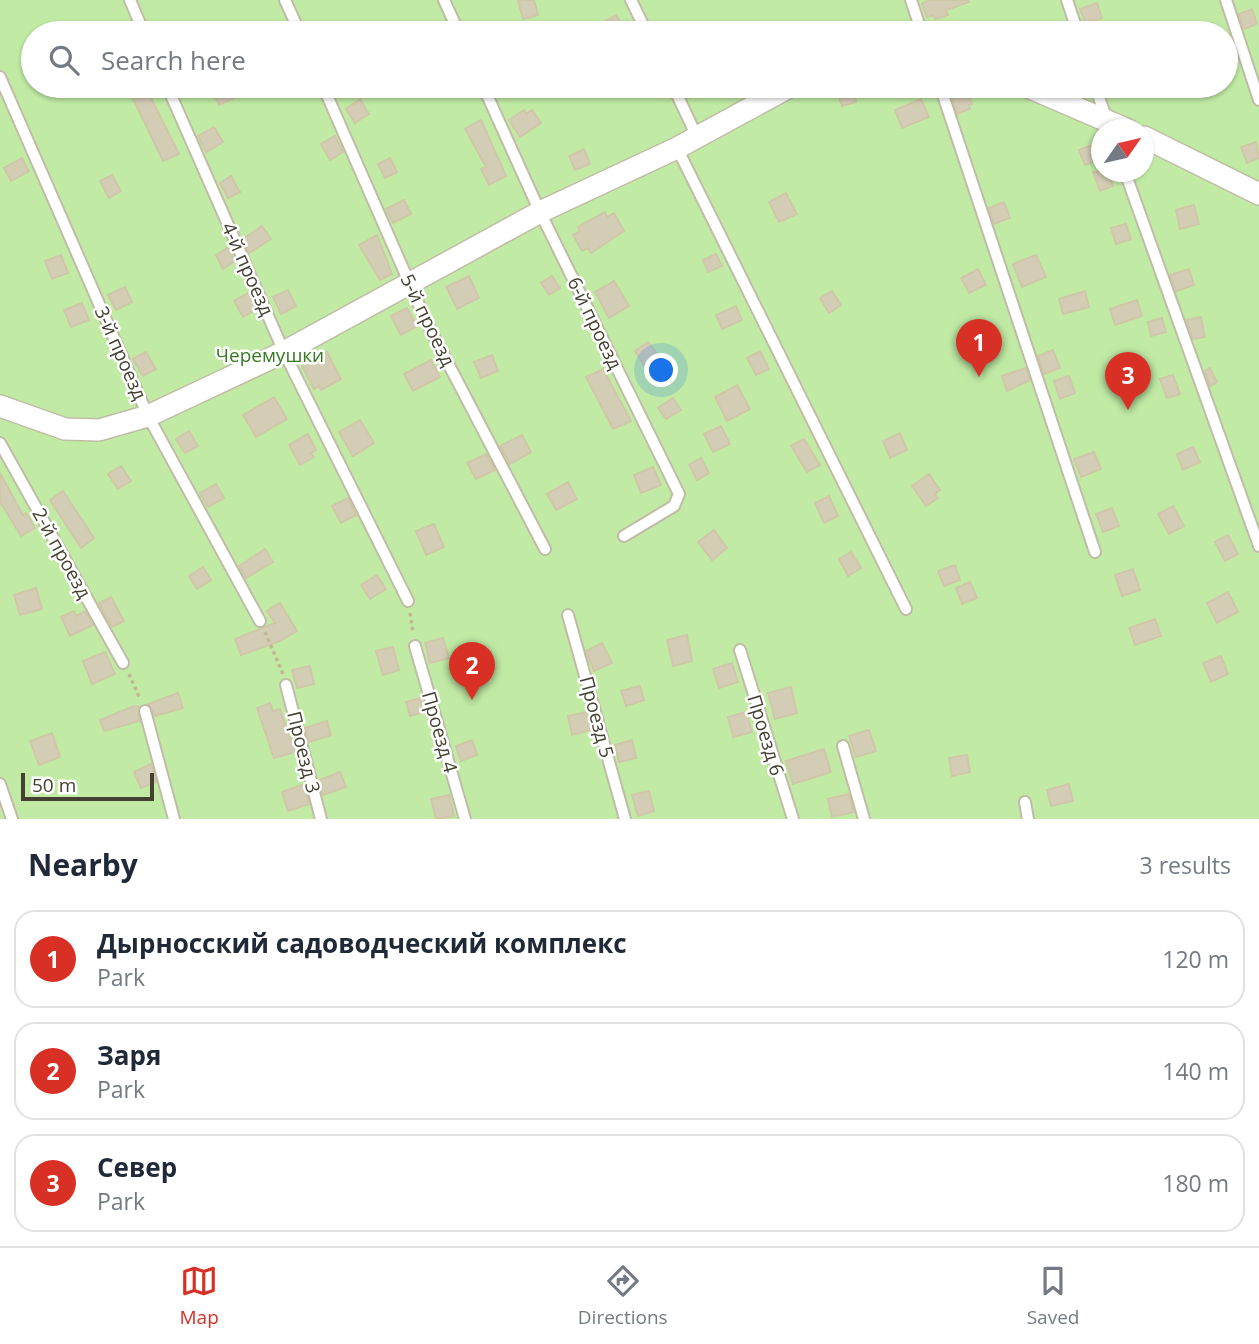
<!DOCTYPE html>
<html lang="en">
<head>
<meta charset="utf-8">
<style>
  body { margin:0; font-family:"Open Sans",sans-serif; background:#f6f6f7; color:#1f2937 }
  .compass { position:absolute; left:1091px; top:119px; width:63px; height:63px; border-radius:50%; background:#fff; box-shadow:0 2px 5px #0004; rotate:56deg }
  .scale { position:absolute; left:21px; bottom:18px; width:133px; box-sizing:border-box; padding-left:7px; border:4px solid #444032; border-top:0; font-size:19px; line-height:24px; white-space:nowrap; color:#444032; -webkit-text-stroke:5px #fff; paint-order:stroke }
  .you { position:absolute; left:662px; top:371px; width:24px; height:24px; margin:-18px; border:5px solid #fff; border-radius:50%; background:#1a73e8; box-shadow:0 0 0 10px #1a73e833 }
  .badge { display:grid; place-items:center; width:46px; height:46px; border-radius:50%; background:#d93025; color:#fff; font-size:23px; font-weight:700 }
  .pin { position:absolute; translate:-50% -58px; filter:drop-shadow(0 2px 4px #0008) }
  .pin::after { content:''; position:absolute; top:37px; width:24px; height:21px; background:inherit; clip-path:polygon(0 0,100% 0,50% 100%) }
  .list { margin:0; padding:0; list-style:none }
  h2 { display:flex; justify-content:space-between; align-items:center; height:91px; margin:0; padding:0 28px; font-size:30px }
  h2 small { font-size:23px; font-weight:400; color:#747a83 }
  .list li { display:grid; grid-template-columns:46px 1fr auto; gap:21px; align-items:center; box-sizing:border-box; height:98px; margin:0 14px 14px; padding:0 14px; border:2px solid #e0e1e3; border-radius:21px }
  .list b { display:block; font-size:26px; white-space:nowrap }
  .list p { margin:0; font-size:23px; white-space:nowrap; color:#747a83 }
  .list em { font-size:23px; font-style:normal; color:#747a83 }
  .icon { flex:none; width:38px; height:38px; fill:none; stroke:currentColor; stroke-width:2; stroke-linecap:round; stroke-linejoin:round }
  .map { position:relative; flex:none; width:1259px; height:819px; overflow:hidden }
  .search { position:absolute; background:#fff; box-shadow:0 2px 5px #0004; left:21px; right:21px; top:21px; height:77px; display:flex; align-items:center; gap:18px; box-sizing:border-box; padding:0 24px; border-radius:38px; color:#747a83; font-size:26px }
  .sheet { height:427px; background:#fff }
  nav { display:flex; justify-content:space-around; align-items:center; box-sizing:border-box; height:98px; border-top:2px solid #e0e1e3; background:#fff; font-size:19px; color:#747a83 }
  nav a { display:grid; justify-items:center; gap:4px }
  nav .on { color:#d93025 }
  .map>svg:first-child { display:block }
  .green { fill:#c1eba5; fill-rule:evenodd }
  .building { fill:#d4cdb6; stroke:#d0c7a8; stroke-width:2 }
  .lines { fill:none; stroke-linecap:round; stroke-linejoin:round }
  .service-casing { stroke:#c1bca6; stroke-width:14 }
  .minor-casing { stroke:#c1bca6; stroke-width:24 }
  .path { stroke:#c1b893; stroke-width:3.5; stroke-dasharray:3.5 3.5; stroke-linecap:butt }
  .service { stroke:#fff; stroke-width:10 }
  .minor { stroke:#fff; stroke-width:21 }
  .labels { text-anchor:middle; stroke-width:5; stroke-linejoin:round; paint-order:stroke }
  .street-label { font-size:19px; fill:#444032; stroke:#fff }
  .park-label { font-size:19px; fill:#357a21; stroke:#fff }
</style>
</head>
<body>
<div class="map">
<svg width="1259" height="819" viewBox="0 0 1259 819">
  <rect width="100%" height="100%" fill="#f2f0e1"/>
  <!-- green -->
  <path class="green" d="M0,0H1259V819H0ZM33,33H1226V86H33ZM1102,130H1144V172H1102Z"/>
  <!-- building -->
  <path class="building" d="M518,0H534L538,15L523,19Z
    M928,0H968L969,2L946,10L948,15L935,19L933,15L927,17L922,4Z
    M1097,3L1102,18L1086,24L1080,9Z
    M1252,9L1257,24L1244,29L1239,14Z
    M616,15L627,33H611L604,22Z
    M127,86H145L179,154L163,161Z
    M220,86H260L219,105L212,90Z
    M852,86L856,102L842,106L837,91Z
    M967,90L972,104L969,105L970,109L957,114L952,96Z
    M360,99L369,114L355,123L346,109Z
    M921,99L929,117L902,128L895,110Z
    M524,110L526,114L532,110L541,123L520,137L509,120Z
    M481,120L506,176L489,185L481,169L486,167L465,129Z
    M214,127L223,142L206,152L198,136Z
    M335,136L343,152L330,160L321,144Z
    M1256,142L1259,158L1247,163L1241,147Z
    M1096,143L1102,159L1085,165L1079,150Z
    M584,149L590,164L575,170L569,156Z
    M22,158L29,171L11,181L4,168Z
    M390,158L397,172L385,178L378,164Z
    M1093,172H1108L1113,186L1100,191Z
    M112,175L121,191L109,198L100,181Z
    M231,176L240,192L228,198L220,183Z
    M786,193L797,214L779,222L769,202Z
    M404,200L411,214L393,223L386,209Z
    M1004,202L1010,218L994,224L989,208Z
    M1194,205L1199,224L1180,229L1176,210Z
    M605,212L607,217L614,213L624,231L591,253L588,248L582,251L573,235L580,231L578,227Z
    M1126,224L1131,239L1116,244L1111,228Z
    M262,226L271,239L249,253L243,239Z
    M377,235L392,274L380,280L359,245Z
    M229,247L235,261L223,269L216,255Z
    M716,254L722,266L708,272L703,260Z
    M61,255L68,273L52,279L45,261Z
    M1036,255L1046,277L1022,287L1013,264Z
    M978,269L986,285L969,293L961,278Z
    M1189,269L1194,285L1176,291L1170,275Z
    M469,276L479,298L457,309L446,287Z
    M552,276L560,288L549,295L541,283Z
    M614,281L629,306L609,318L595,292Z
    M125,287L132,302L116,310L108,295Z
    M288,290L296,306L281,314L273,297Z
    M832,291L841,305L829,313L820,298Z
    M1085,291L1089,307L1063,314L1059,299Z
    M248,293L257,309L243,317L234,301Z
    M1137,300L1142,316L1115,325L1110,309Z
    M82,303L89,320L71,327L64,310Z
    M736,306L742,320L722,329L716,315Z
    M407,308L417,326L401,335L391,316Z
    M1201,317L1205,337L1193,339L1186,320Z
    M1162,318L1166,332L1151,336L1148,322Z
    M648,342L658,355L644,365L635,351Z
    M1053,350L1060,368L1044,374L1038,356Z
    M760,351L769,369L756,375L747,358Z
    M146,352L156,369L143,376L133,359Z
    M327,352L341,379L321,390L319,386L314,389L302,366Z
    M492,355L498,371L481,378L474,362Z
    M431,360L440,377L413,391L404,374Z
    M1026,368L1030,380L1007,391L1002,376Z
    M1210,368L1217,382L1210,386L1205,371Z
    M603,369L631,421L613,429L586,377Z
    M1173,375L1180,394L1167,398L1160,379Z
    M1069,376L1075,393L1060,399L1054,381Z
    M737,385L750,409L727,421L715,397Z
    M274,397L287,419L256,437L243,415Z
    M673,398L681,410L666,419L658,408Z
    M360,420L374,443L353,456L339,432Z
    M721,426L730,444L713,452L704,434Z
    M189,431L198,446L185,453L176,439Z
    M900,433L907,450L890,458L883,441Z
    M308,434L316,450L311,453L314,457L300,465L289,445Z
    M522,435L531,452L510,464L500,446Z
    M804,439L820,465L807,472L791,446Z
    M1193,447L1200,462L1183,470L1177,454Z
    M1094,452L1101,469L1081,477L1074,459Z
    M486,454L495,470L476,479L467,463Z
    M701,458L709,473L697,480L689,465Z
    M121,466L131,481L118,489L108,474Z
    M653,467L661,485L641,493L634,475Z
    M0,473L23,515L26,513L35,528L21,536L0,502Z
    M929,474L940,490L935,494L938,498L926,506L912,486Z
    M568,482L577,499L556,510L547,494Z
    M216,484L224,498L208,507L200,493Z
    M63,491L94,538L81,548L50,500Z
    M829,496L838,516L824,523L815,503Z
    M348,498L356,515L341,523L332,506Z
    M1173,506L1184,526L1169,534L1158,514Z
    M1112,508L1119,526L1103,532L1096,514Z
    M434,524L444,547L426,555L416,531Z
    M714,530L727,548L712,560L698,542Z
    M1228,535L1238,554L1225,561L1215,542Z
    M265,549L273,562L246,578L239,566Z
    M851,552L861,568L848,576L839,559Z
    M955,565L960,580L944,586L938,571Z
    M203,567L211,580L197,589L189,576Z
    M1133,569L1140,590L1122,596L1115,575Z
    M377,575L386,589L370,599L361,585Z
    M970,582L977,598L962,604L956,588Z
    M36,588L42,609L20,615L14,595Z
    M1228,592L1238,612L1217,623L1207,603Z
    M111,597L124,621L112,627L99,603Z
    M280,603L297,631L280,641L241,655L235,639L275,623L267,611Z
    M74,611L76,616L85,611L93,625L70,636L61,617Z
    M1155,619L1161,636L1135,645L1129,628Z
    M687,635L692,661L673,666L667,640Z
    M443,638L449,658L430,663L425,643Z
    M602,643L612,663L594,671L586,651Z
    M393,647L399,670L383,675L376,651Z
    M105,652L115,674L92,684L83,661Z
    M1221,656L1228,674L1211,682L1203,663Z
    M732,663L738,682L719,688L713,669Z
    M310,666L314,684L297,688L292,670Z
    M640,686L644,700L626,706L621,691Z
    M791,687L797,713L775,719L768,693Z
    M178,693L183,708L155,716L148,704Z
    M421,698L425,712L410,716L406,702Z
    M270,703L273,711L280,709L295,752L274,758L257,708Z
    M134,706L139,707V721L104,731L100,720Z
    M586,712L591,730L572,735L568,716Z
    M746,712L752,732L733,737L728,717Z
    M327,721L331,735L309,742L305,728Z
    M869,730L876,751L856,757L849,736Z
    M52,733L60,757L39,765L30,741Z
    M472,740L477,755L461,761L456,746Z
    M632,740L636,758L619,762L615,745Z
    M824,749L831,772L793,784L786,761Z
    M967,755L970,772L952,776L949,758Z
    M151,764L156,782L141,788L134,772Z
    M340,772L346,787L323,795L319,780Z
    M304,784L309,804L288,811L282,792Z
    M1069,784L1073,801L1051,806L1047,790Z
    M649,791L654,811L638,816L632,795Z
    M849,794L854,812L832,817L828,799Z
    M449,795L454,816L436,819L431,799Z"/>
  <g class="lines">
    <!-- service casing -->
    <g class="service-casing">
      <path id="service" d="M130,0L144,33
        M285,0L300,33
        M444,0L459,33
        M631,0L647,33
        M911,0L922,33
        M1067,0L1078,33
        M1226,0L1259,100
        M0,77L148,416L260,621
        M167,86L284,352L408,601
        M323,86L426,321L545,549
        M483,86L540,212L679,494L674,506L624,536
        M673,86L697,137
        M940,86L1095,552
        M1095,86L1107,120
        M677,148L906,609
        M1125,172L1259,546
        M0,443L123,663
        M568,615L625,819
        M415,646L465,819
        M740,650L793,819
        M286,685L321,819
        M145,711L174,819
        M843,746L864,819
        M0,784L12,819
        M1025,802L1028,819"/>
    </g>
    <!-- minor casing -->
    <g class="minor-casing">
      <path id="minor" d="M1026,86L1128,130
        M1144,137L1259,194
        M0,406L65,429L99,430L148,416L284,352L540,212L677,148L791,86"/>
    </g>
    <!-- path -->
    <path class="path" d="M410,613L413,633
      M265,632L283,674
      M129,674L140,699"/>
    <!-- service -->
    <use href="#service" class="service"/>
    <!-- minor -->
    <use href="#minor" class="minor"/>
  </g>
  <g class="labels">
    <!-- street labels -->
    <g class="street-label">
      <text transform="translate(248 269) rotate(66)" y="7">4-й проезд</text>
      <text transform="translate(428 320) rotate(64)" y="7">5-й проезд</text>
      <text transform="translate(595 323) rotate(64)" y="7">6-й проезд</text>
      <text transform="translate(121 353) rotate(66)" y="7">3-й проезд</text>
      <text transform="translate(62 553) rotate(61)" y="7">2-й проезд</text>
      <text transform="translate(597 717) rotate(75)" y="7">Проезд 5</text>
      <text transform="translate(440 732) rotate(74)" y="7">Проезд 4</text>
      <text transform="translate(766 735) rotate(73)" y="7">Проезд 6</text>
      <text transform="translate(304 752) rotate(76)" y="7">Проезд 3</text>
    </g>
    <!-- park labels -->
    <g class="park-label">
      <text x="270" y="362">Черемушки</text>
    </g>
  </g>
</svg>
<svg class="compass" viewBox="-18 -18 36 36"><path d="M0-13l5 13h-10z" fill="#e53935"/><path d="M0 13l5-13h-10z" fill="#747a83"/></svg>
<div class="scale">50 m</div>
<div class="you"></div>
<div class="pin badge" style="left:979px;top:377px">1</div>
<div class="pin badge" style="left:472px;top:700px">2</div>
<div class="pin badge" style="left:1128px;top:410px">3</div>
<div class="search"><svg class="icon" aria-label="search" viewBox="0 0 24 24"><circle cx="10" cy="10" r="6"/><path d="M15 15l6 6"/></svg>Search here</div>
</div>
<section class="sheet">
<h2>Nearby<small>3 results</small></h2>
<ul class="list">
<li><span class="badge">1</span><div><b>Дырносский садоводческий комплекс</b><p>Park</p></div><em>120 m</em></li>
<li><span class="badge">2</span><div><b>Заря</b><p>Park</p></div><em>140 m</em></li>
<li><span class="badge">3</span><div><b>Север</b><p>Park</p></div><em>180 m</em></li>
</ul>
</section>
<nav>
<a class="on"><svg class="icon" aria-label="map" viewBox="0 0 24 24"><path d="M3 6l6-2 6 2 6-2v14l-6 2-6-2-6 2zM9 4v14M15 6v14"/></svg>Map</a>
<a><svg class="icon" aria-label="directions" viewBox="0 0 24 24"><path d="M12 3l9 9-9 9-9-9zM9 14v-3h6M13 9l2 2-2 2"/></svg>Directions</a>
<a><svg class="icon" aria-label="saved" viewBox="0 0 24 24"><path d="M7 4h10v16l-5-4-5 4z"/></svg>Saved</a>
</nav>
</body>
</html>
